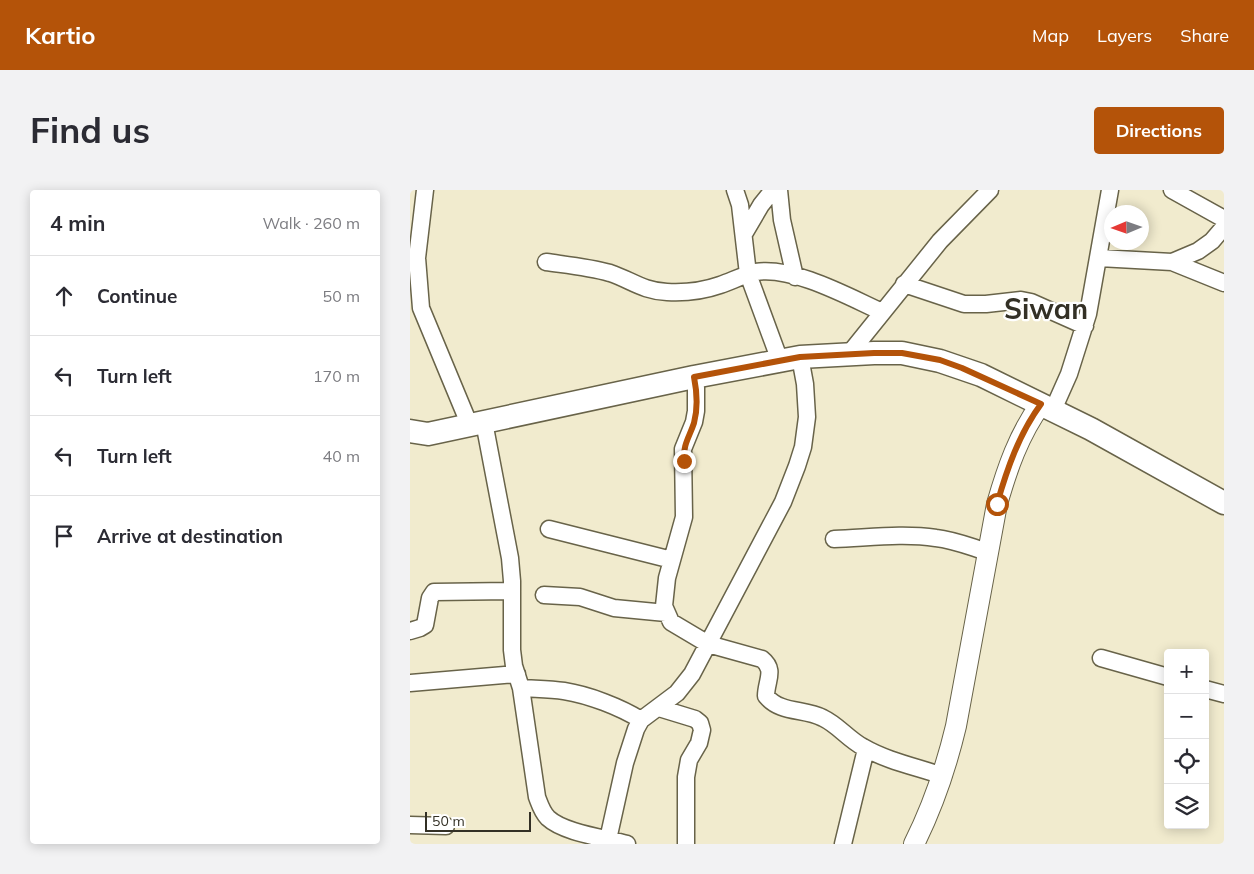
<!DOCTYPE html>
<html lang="en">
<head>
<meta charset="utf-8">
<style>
  body { margin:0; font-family:Mulish,sans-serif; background:#f2f2f3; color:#2b2b33 }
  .controls { position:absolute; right:15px; bottom:15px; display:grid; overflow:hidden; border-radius:5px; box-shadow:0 2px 12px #0003 }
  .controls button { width:45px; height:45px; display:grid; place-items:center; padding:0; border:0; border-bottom:1px solid #e1e1e2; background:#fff; color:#2b2b33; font:25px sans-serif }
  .compass { position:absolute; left:694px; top:15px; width:45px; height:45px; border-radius:50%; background:#fff; box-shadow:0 2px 12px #0003; rotate:268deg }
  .scale { position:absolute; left:15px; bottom:12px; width:106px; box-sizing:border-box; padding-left:5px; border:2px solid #333025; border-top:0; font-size:14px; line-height:18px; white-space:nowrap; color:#333025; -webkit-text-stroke:4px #fff; paint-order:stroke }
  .stop { position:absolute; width:15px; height:15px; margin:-11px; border:4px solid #b45309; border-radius:50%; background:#fff }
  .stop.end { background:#b45309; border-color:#fff; box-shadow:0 1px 5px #0008 }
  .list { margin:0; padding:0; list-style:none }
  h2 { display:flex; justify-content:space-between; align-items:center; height:65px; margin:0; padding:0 20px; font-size:21px }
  h2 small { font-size:16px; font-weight:400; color:#7c7c81 }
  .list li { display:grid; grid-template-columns:32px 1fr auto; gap:15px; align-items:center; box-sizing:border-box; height:80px; padding:0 20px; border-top:1px solid #e1e1e2 }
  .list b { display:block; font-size:19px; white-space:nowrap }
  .list em { font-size:16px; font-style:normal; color:#7c7c81 }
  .icon { flex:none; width:28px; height:28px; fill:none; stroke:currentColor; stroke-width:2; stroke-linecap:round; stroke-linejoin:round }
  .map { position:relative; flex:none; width:814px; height:654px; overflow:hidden; border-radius:5px }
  header { display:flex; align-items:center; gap:30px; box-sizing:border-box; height:70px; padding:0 25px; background:#b45309; color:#fff }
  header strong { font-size:24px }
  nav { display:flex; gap:28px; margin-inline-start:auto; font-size:18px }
  .intro { display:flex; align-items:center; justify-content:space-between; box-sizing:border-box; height:120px; padding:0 30px }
  h1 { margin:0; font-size:35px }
  .button { padding:12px 22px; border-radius:5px; background:#b45309; color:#fff; font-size:18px; font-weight:700 }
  main { display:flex; gap:30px; padding:0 30px }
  aside { flex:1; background:#fff; border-radius:5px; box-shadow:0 2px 12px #0003 }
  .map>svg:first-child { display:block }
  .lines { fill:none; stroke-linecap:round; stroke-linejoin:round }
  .minor-casing { stroke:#686349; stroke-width:19 }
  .tertiary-casing { stroke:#686349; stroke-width:22 }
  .secondary-casing { stroke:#686349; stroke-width:25 }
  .minor { stroke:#fff; stroke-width:16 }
  .tertiary { stroke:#fff; stroke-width:20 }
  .secondary { stroke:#fff; stroke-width:22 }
  .route { stroke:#b45309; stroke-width:6 }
  .labels { text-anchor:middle; stroke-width:4.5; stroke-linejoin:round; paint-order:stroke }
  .town-label { font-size:28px; font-weight:bold; fill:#333025; stroke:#fff }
</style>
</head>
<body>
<header>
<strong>Kartio</strong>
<nav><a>Map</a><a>Layers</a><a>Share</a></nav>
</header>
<div class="intro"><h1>Find us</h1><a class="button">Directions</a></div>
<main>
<aside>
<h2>4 min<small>Walk · 260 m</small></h2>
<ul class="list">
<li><svg class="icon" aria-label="ahead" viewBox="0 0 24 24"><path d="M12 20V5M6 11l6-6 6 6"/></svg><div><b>Continue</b></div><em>50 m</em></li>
<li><svg class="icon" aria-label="left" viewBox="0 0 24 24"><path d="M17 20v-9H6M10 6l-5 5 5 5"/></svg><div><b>Turn left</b></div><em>170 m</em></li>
<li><svg class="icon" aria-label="left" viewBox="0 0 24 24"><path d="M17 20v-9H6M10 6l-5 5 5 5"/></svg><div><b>Turn left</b></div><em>40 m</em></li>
<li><svg class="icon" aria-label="arrive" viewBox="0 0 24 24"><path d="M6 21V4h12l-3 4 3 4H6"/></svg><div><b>Arrive at destination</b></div></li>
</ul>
</aside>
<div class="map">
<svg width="814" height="654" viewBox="0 0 814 654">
  <rect width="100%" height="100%" fill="#f1ebce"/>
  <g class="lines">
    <!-- minor casing -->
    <g class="minor-casing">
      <path id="minor" d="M15,0L7,68L11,118L60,236
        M325,0L330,15L338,84L370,171
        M369,0L372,30L385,87
        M762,0L814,29
        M334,44L351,15L363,0
        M689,68L762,72L788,61L802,51L814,37
        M136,72C157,75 179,77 200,83C221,90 233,101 257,102C275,103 293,101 310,95C322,91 333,85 346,82C383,76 439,107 472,122
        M762,72L814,93
        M494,94L554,114H576L611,110L621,112L675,136
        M439,164L530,51L580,0
        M284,187L286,198V221L284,232L273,259L274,327L257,388L254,416L261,432L298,454L352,469C366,480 356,491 356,506C371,524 394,518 413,528C428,535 438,549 453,557C477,571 507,577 533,586
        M643,220L659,184L678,124L700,0
        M74,232L100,368L102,391V460L104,476L111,498L127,607C130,615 132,622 138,628C154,643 196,648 217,654
        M139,339L262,370
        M424,349C457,348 492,343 526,348C544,350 561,357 578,362
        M134,405L170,407L204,418L256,423
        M0,441L10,438L15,435L20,408L24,402L102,401
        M691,468L758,487
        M0,493L107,484
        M111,498C125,499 140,499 154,501C179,505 210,517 231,530
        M795,499L814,504
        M249,518L285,529L290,533L292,540L289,553L279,570L276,587V654
        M0,635L36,636
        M197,654L215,573L226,539L231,530L267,503L282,484L373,312L387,276L393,257L397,227L395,194L390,167
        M433,654L456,559"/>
    </g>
    <!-- tertiary casing -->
    <g class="tertiary-casing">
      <path id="tertiary" d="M504,654C523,616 536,578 546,536L587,314C597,279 609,244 631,214"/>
    </g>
    <!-- secondary casing -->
    <g class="secondary-casing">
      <path id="secondary" d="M0,241L18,244L284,187L390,167L464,163H492L530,171L571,185L681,239L814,313"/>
    </g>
    <!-- minor -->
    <use href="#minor" class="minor"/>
    <!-- tertiary -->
    <use href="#tertiary" class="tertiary"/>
    <!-- secondary -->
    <use href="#secondary" class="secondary"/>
  </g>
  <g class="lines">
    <!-- route -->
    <path class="route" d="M274,271C273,254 279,248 284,233C288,218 287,202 284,187L390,167L464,163H492L530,170L552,178L631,214C609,244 597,279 587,314"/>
  </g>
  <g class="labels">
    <!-- town labels -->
    <g class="town-label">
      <text x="636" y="129">Siwan</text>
    </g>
  </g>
</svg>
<div class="controls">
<button>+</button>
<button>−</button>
<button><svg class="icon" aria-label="locate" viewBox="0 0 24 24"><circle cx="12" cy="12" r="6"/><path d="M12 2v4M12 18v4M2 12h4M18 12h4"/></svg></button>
<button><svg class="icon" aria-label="layers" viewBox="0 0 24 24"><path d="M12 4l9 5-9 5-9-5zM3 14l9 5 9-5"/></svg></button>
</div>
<svg class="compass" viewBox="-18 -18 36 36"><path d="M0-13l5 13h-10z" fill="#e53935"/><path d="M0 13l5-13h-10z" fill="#7c7c81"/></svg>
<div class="scale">50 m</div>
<div class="stop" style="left:587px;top:314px"></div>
<div class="stop end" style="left:274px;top:271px"></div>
</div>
</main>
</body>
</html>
